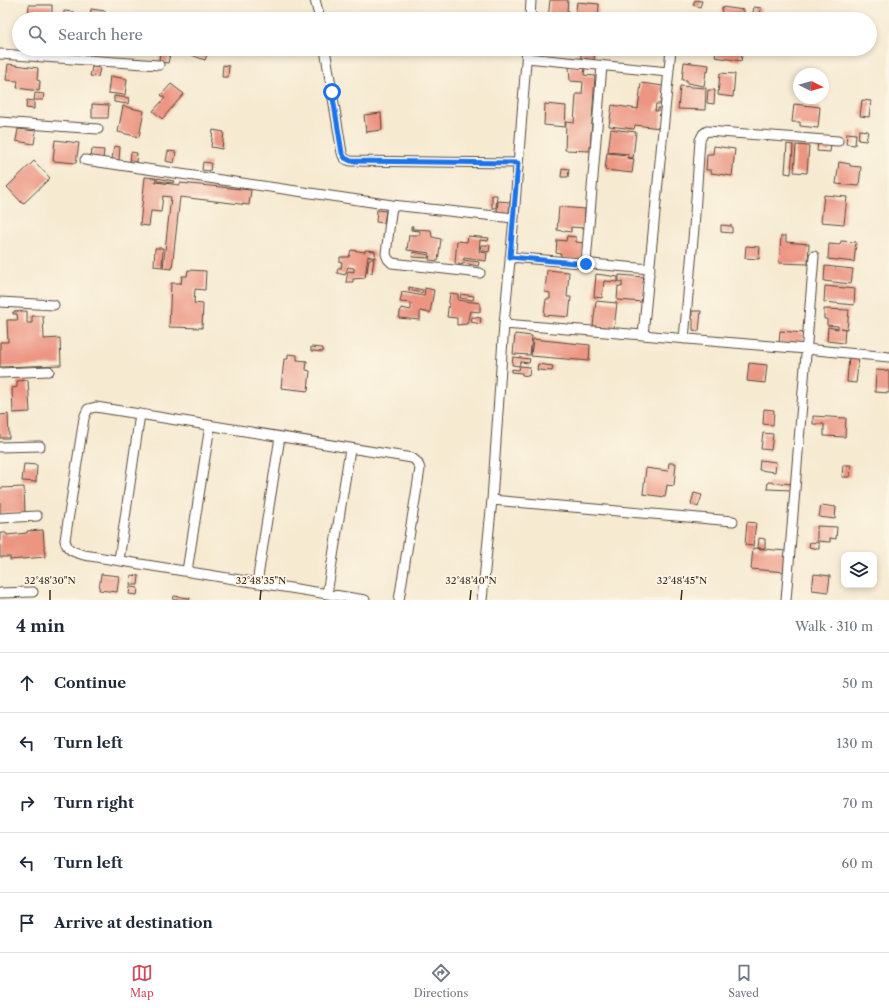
<!DOCTYPE html>
<html lang="en">
<head>
<meta charset="utf-8">
<style>
  body { margin:0; font-family:"Libre Caslon Text",serif; background:#f6f6f7; color:#1f2937 }
  .controls { position:absolute; right:12px; bottom:12px; display:grid; overflow:hidden; border-radius:8px; box-shadow:0 2px 6px #0003 }
  .controls button { width:36px; height:36px; display:grid; place-items:center; padding:0; border:0; border-bottom:1px solid #e0e1e3; background:#fff; color:#1f2937; font:20px sans-serif }
  .compass { position:absolute; left:793px; top:68px; width:36px; height:36px; border-radius:50%; background:#fff; box-shadow:0 2px 6px #0003; rotate:95deg }
  .stop { position:absolute; width:12px; height:12px; margin:-9px; border:3px solid #1a73e8; border-radius:50%; background:#fff }
  .stop.end { background:#1a73e8; border-color:#fff; box-shadow:0 1px 4px #0008 }
  .list { margin:0; padding:0; list-style:none }
  h2 { display:flex; justify-content:space-between; align-items:center; height:52px; margin:0; padding:0 16px; font-size:17px }
  h2 small { font-size:13px; font-weight:400; color:#747a83 }
  .list li { display:grid; grid-template-columns:26px 1fr auto; gap:12px; align-items:center; box-sizing:border-box; height:60px; padding:0 16px; border-top:1px solid #e0e1e3 }
  .list b { display:block; font-size:15px; white-space:nowrap }
  .list em { font-size:13px; font-style:normal; color:#747a83 }
  .icon { flex:none; width:22px; height:22px; fill:none; stroke:currentColor; stroke-width:2; stroke-linecap:round; stroke-linejoin:round }
  .map { position:relative; flex:none; width:889px; height:600px; overflow:hidden }
  .search { position:absolute; background:#fff; box-shadow:0 2px 6px #0003; left:12px; right:12px; top:12px; height:44px; display:flex; align-items:center; gap:10px; box-sizing:border-box; padding:0 14px; border-radius:22px; color:#747a83; font-size:15px }
  .sheet { height:352px; background:#fff }
  nav { display:flex; justify-content:space-around; align-items:center; box-sizing:border-box; height:56px; border-top:1px solid #e0e1e3; background:#fff; font-size:11px; color:#747a83 }
  nav a { display:grid; justify-items:center; gap:2px }
  nav .on { color:#d1495b }
  .map>svg:first-child { display:block }
  .building { fill:#ec9582 }
  .lines { fill:none; stroke-linecap:round; stroke-linejoin:round }
  .minor-casing { stroke:#574739; stroke-width:11 }
  .minor { stroke:#fff; stroke-width:9 }
  .route { stroke:#1a73e8; stroke-width:5 }
  .ticks { fill:none; stroke:#3b2a1e; stroke-width:1.5 }
  .ticks-label { font-size:10px; text-anchor:middle; fill:#3b2a1e; stroke:#fcf5e5; stroke-width:3.5; stroke-linejoin:round; paint-order:stroke }
</style>
</head>
<body>
<div class="map">
<svg width="889" height="600" viewBox="0 0 889 600">
  <rect width="100%" height="100%" fill="#fcf5e5"/>
  <filter id="ink" filterUnits="userSpaceOnUse"><feTurbulence type="fractalNoise" baseFrequency=".025" numOctaves="2"/><feDisplacementMap in="SourceGraphic" scale="8" xChannelSelector="R" yChannelSelector="G"/><feConvolveMatrix kernelMatrix="1 2 1 2 8 2 1 2 1" color-interpolation-filters="sRGB"/></filter>
  <filter id="wash" filterUnits="userSpaceOnUse"><feTurbulence type="fractalNoise" baseFrequency=".012" numOctaves="4" result="noise"/><feDisplacementMap in="SourceGraphic" scale="16" xChannelSelector="R" yChannelSelector="G"/><feGaussianBlur stdDeviation="0.9" result="paint"/><feColorMatrix in="noise" values="0 0 0 0 0 0 0 0 0 0 0 0 0 0 0 0 0 1.4 0 .05"/><feComposite in="paint" operator="in"/></filter>
  <g filter="url(#wash)">
    <rect width="100%" height="100%" fill="#f6ead1"/>
    <g id="blocks">
      <!-- building -->
      <path class="building" d="M550,0H568L567,11H569L568,19H548Z
        M695,0L702,1L700,7L693,5Z
        M577,2L599,4L598,19H575Z
        M29,5H52V19H28Z
        M722,7L744,10L743,19H721Z
        M754,7L761,8L760,19H752Z
        M91,9L105,11L104,19H90Z
        M64,11L74,12V19H63Z
        M188,49H209L205,60L186,53Z
        M577,49H595L594,60L581,58V53L576,52Z
        M716,49H743L741,61L715,57Z
        M776,49H791L790,52L776,51Z
        M160,52L170,54L168,63L159,62Z
        M684,62L709,65L708,72H706L704,86L687,83V80H682Z
        M8,64L38,68L37,80L40,81L39,91L17,88L18,81L6,80Z
        M223,65L229,66L228,77H222Z
        M92,67L100,68L98,77L90,76Z
        M569,67L585,68L584,75L595,76L590,151L565,150L566,122L574,123L576,94H582L583,82L570,81Z
        M720,73L735,74L733,97L718,95Z
        M110,76L127,79L125,95L108,93Z
        M641,83L663,86L660,104H656L655,111H658V108H662L660,128L635,125L634,129L609,126L612,105L638,109Z
        M171,84L184,94L162,119L153,111L165,98L161,95Z
        M680,86L706,88L705,110L678,109Z
        M708,90H715L714,104L707,103Z
        M35,93L44,94L43,100H34Z
        M114,96L129,98L128,104L114,102Z
        M27,100L34,101V109L26,108Z
        M862,100L871,101L869,117L860,116Z
        M92,104L109,105L108,118H92Z
        M545,104L566,106L565,127L544,125Z
        M794,104L820,107L818,128L800,126V122H792Z
        M123,106L144,111L139,137L118,132Z
        M381,113L382,130L366,132L364,115Z
        M18,129L36,131L34,144L16,141Z
        M611,129L636,132L633,158L627,157V158L634,159L632,173L605,170L607,153L628,155V154L608,152Z
        M213,130L224,132L222,149L211,147Z
        M859,130L868,131L866,141L858,140Z
        M847,133L856,134L855,145L846,144Z
        M55,140L79,143L76,163L53,161Z
        M818,141L831,143L830,152L817,151Z
        M787,144L793,145L791,174L785,173Z
        M796,145L809,146L807,173L794,172Z
        M114,146L120,147L119,160L112,159Z
        M714,146L735,149L732,176L711,173V170H706L707,154H713Z
        M92,149L104,150L103,159L91,157Z
        M168,151L176,152L174,163L166,161Z
        M131,152L137,153L136,162H130Z
        M34,161L50,178L23,204L7,187Z
        M203,162L211,163L210,171L202,170Z
        M839,162L850,164V166L861,167L859,186L836,184Z
        M562,168L569,169L568,177H561Z
        M145,177L156,178L155,182L180,185V183L251,190L249,205L180,197L172,269L163,268L171,197L163,196L161,212L151,211L149,226L140,225Z
        M157,178L174,181L173,183L157,181Z
        M492,195H497L496,208H492Z
        M824,195L847,197L844,224L821,222Z
        M498,201L510,202L509,213L497,211Z
        M559,207L585,209L584,228L571,227V232L557,230Z
        M377,210L386,211L384,223L376,222Z
        M721,225L732,226V233L721,232Z
        M411,226H413L412,229L431,230L432,237L441,239L438,261L429,260L430,253L407,250L409,235H420V231L411,230Z
        M468,236L489,238L488,241L480,240L479,252L487,253L486,261L464,258L463,260L479,262L478,266L463,263L462,265L455,263L457,241L467,242Z
        M567,236L576,237V242L583,243L582,260L561,258V254L556,253L557,240L566,241Z
        M781,236H786V242L809,244L808,264L779,263Z
        M841,241L856,242L854,262L828,259L829,244L840,245Z
        M481,245H490L489,252L480,250Z
        M746,246L760,247L759,259L745,258Z
        M155,248H163L162,267L154,266Z
        M351,250L365,252V250L375,251V258L368,256L365,278L353,279V282H346L348,271L354,272V268L348,267L345,275L337,273L338,268H341L342,262H340V257H349Z
        M413,252L429,255L428,258L412,257Z
        M369,259H374L372,273L367,272Z
        M825,266L853,269L851,284L824,281Z
        M188,270L206,271L205,290L195,289L194,303L203,304L202,328L169,327L171,283H181V284L182,276H187Z
        M547,270L569,272L567,297H571L569,317L544,315L546,299H550V293L545,292Z
        M596,274L618,277V282L604,281L602,298L594,297Z
        M619,275L644,277L643,302L617,300L618,286L622,287V282H619Z
        M825,286L855,289L854,305L824,302Z
        M409,287L423,290L422,293L409,290Z
        M425,288L434,290L430,313L420,311V320L399,318L401,308L411,310V303L400,302L402,292L424,296Z
        M450,293L458,294V300L480,303V312L470,311L467,324L457,325V318L447,317Z
        M461,294L474,296L473,300L460,298Z
        M596,301L617,303L614,328L593,326Z
        M824,309L849,310L847,329L841,328L845,329L844,343L827,341L828,327L838,329V326L827,325V319H824Z
        M27,311V323H32V316H43L44,339L60,338L61,365L0,367V342H8L7,320H18L17,314H13V312Z
        M692,311H701L699,331L693,330V319H692Z
        M472,317L481,318L480,324L471,322Z
        M780,331L804,333L802,346L779,343Z
        M515,334L532,336L530,355L513,354Z
        M533,339L590,345L589,361L531,356Z
        M311,347L323,348V352L311,351Z
        M288,354L297,355V360L307,361L306,370L310,371L308,391L281,388L284,359H288Z
        M849,356L859,357L856,383L847,382Z
        M513,357L530,359L529,363L520,362L519,366L512,365Z
        M749,363L767,365L765,383L747,381Z
        M538,364L553,366L552,371L537,370Z
        M520,366L530,367L529,376L522,375V373L512,372V369L519,370Z
        M876,370L889,371V393L875,392Z
        M28,380L30,412L13,413L12,388L17,387V381Z
        M764,409L774,410L773,425L763,424Z
        M8,414L9,438H0V415Z
        M813,416L846,418L845,437L824,436V424H813Z
        M763,433L773,434L771,450L761,449Z
        M760,460L776,462L775,472L759,470Z
        M669,463H676L674,486L667,485L665,497L643,494L646,468L668,471Z
        M24,464L37,465L36,482L22,481Z
        M843,465H851L850,477H842Z
        M768,482L792,484V490L767,489Z
        M24,487L25,513L0,514V488Z
        M694,493L702,495L698,507L691,504Z
        M821,505L836,507L835,519L819,517Z
        M747,522L756,523L753,546L745,545Z
        M817,526L837,527L836,539L830,538V542L817,541Z
        M43,530L45,557L10,560V557H0V533H6L7,535L27,533V531Z
        M759,538L765,539V548H758Z
        M810,542L819,543V549L809,547Z
        M753,548L786,551L785,572L751,569Z
        M101,574L119,576L117,592L99,590Z
        M814,574L830,576L828,592L812,590Z
        M131,575L139,576L138,585H130Z
        M130,587L138,588L137,595L129,594Z
        M174,596L190,598L189,600H173Z"/>
    </g>
  </g>
  <g filter="url(#ink)">
    <use href="#blocks" fill-opacity="0" stroke="#574739" stroke-width="1"/>
    <g class="lines">
      <!-- minor casing -->
      <g class="minor-casing">
        <path id="minor" d="M315,0L320,19
          M530,19L531,0
          M325,49L342,153C343,158 346,160 351,161L518,163
          M0,54L159,65
          M527,58L668,72
          M0,122L98,129
          M85,160L392,205L514,218
          M392,205L386,254L388,259L392,263L480,273
          M510,257L650,269
          M586,263L602,65
          M0,302L54,305
          M504,324L643,335L664,337L806,349L889,357
          M643,335L671,49
          M684,339L694,228L700,140L703,134L707,131L838,141
          M0,373L49,371
          M0,447L40,446
          M492,500L733,521
          M0,518L37,516
          M119,560L140,414
          M187,571L210,426
          M257,583L280,437
          M0,593L33,592
          M327,594L350,449
          M365,600L84,555C74,552 67,551 65,540L84,418L86,413L88,409L96,407L412,458C417,461 419,464 420,469L399,600
          M482,600L492,500L504,324L514,218L527,49
          M786,600L814,256"/>
      </g>
      <!-- minor -->
      <use href="#minor" class="minor"/>
    </g>
  </g>
  <g class="lines" filter="url(#ink)">
    <!-- route -->
    <path class="route" d="M332,92L342,153L345,158L351,161L518,163L510,257L586,264"/>
  </g>
  <!-- ticks -->
  <path class="ticks" d="M50,600V590M260,600L261,590M470,600L471,590M681,600L682,590"/>
  <g class="ticks-label">
    <text x="50" y="584">32°48'30"N</text>
    <text x="261" y="584">32°48'35"N</text>
    <text x="471" y="584">32°48'40"N</text>
    <text x="682" y="584">32°48'45"N</text>
  </g>
</svg>
<div class="controls">
<button><svg class="icon" aria-label="layers" viewBox="0 0 24 24"><path d="M12 4l9 5-9 5-9-5zM3 14l9 5 9-5"/></svg></button>
</div>
<svg class="compass" viewBox="-18 -18 36 36"><path d="M0-13l5 13h-10z" fill="#e53935"/><path d="M0 13l5-13h-10z" fill="#747a83"/></svg>
<div class="stop" style="left:332px;top:92px"></div>
<div class="stop end" style="left:586px;top:264px"></div>
<div class="search"><svg class="icon" aria-label="search" viewBox="0 0 24 24"><circle cx="10" cy="10" r="6"/><path d="M15 15l6 6"/></svg>Search here</div>
</div>
<section class="sheet">
<h2>4 min<small>Walk · 310 m</small></h2>
<ul class="list">
<li><svg class="icon" aria-label="ahead" viewBox="0 0 24 24"><path d="M12 20V5M6 11l6-6 6 6"/></svg><div><b>Continue</b></div><em>50 m</em></li>
<li><svg class="icon" aria-label="left" viewBox="0 0 24 24"><path d="M17 20v-9H6M10 6l-5 5 5 5"/></svg><div><b>Turn left</b></div><em>130 m</em></li>
<li><svg class="icon" aria-label="right" viewBox="0 0 24 24"><path d="M7 20v-9h11M14 6l5 5-5 5"/></svg><div><b>Turn right</b></div><em>70 m</em></li>
<li><svg class="icon" aria-label="left" viewBox="0 0 24 24"><path d="M17 20v-9H6M10 6l-5 5 5 5"/></svg><div><b>Turn left</b></div><em>60 m</em></li>
<li><svg class="icon" aria-label="arrive" viewBox="0 0 24 24"><path d="M6 21V4h12l-3 4 3 4H6"/></svg><div><b>Arrive at destination</b></div></li>
</ul>
</section>
<nav>
<a class="on"><svg class="icon" aria-label="map" viewBox="0 0 24 24"><path d="M3 6l6-2 6 2 6-2v14l-6 2-6-2-6 2zM9 4v14M15 6v14"/></svg>Map</a>
<a><svg class="icon" aria-label="directions" viewBox="0 0 24 24"><path d="M12 3l9 9-9 9-9-9zM9 14v-3h6M13 9l2 2-2 2"/></svg>Directions</a>
<a><svg class="icon" aria-label="saved" viewBox="0 0 24 24"><path d="M7 4h10v16l-5-4-5 4z"/></svg>Saved</a>
</nav>
</body>
</html>
